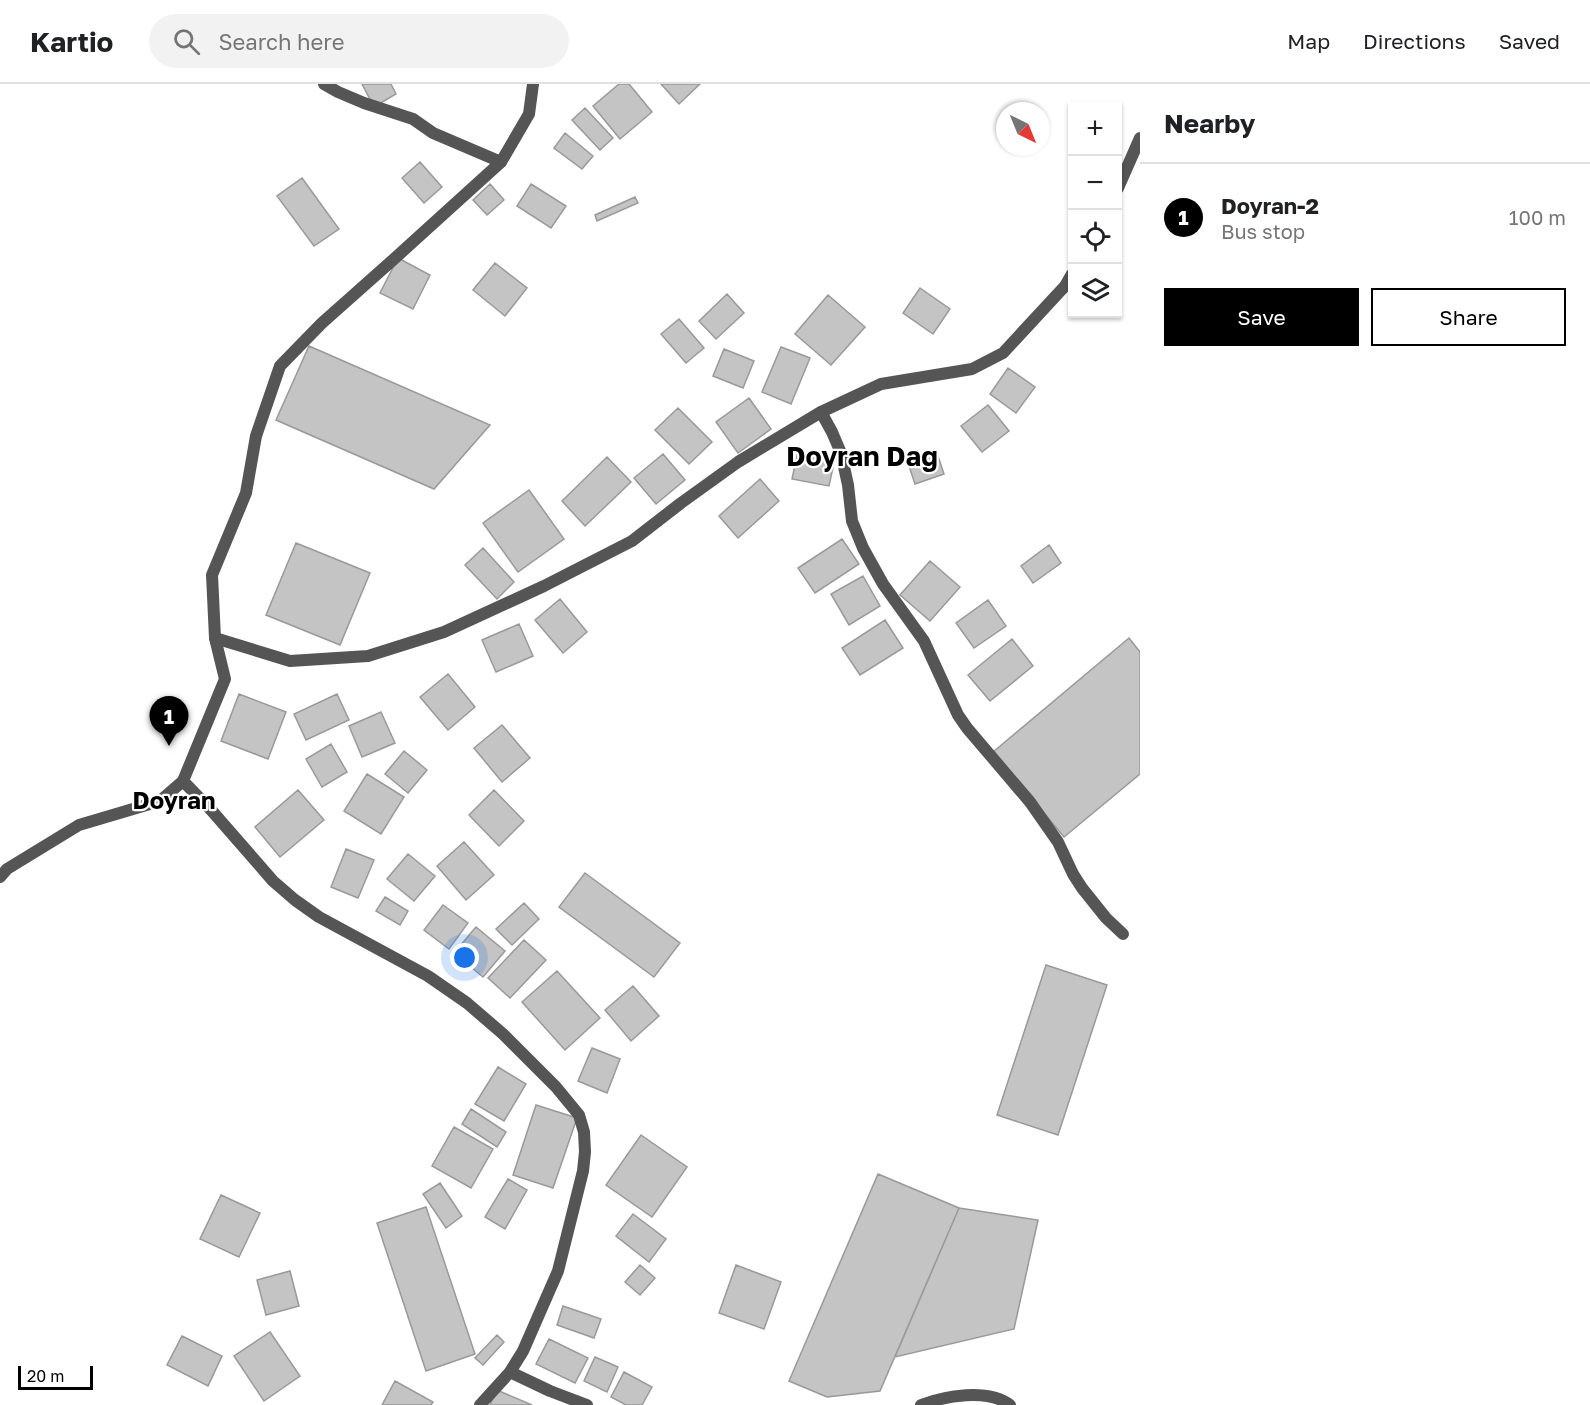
<!DOCTYPE html>
<html lang="en">
<head>
<meta charset="utf-8">
<style>
  body { margin:0; font-family:"Golos Text",sans-serif; background:#f2f2f2; color:#202124 }
  .controls { position:absolute; right:18px; top:18px; display:grid; overflow:hidden; border-radius:0px; box-shadow:0 2px 4px #0004 }
  .controls button { width:54px; height:54px; display:grid; place-items:center; padding:0; border:0; border-bottom:2px solid #e0e0e0; background:#fff; color:#202124; font:30px sans-serif }
  .compass { position:absolute; left:996px; top:18px; width:54px; height:54px; border-radius:50%; background:#fff; box-shadow:0 2px 4px #0004; rotate:137deg }
  .scale { position:absolute; left:18px; bottom:15px; width:75px; box-sizing:border-box; padding-left:6px; border:3px solid #000; border-top:0; font-size:16px; line-height:21px; white-space:nowrap; color:#000; -webkit-text-stroke:4px #fff; paint-order:stroke }
  .you { position:absolute; left:465px; top:874px; width:21px; height:21px; margin:-15px; border:4px solid #fff; border-radius:50%; background:#1a73e8; box-shadow:0 0 0 9px #1a73e833 }
  .badge { display:grid; place-items:center; width:39px; height:39px; border-radius:50%; background:#000; color:#fff; font-size:20px; font-weight:700 }
  .pin { position:absolute; translate:-50% -50px; filter:drop-shadow(0 2px 3px #0008) }
  .pin::after { content:''; position:absolute; top:32px; width:21px; height:18px; background:inherit; clip-path:polygon(0 0,100% 0,50% 100%) }
  .list { margin:0; padding:0; list-style:none }
  h2 { display:flex; justify-content:space-between; align-items:center; height:78px; margin:0; padding:0 24px; font-size:26px }
  h2 small { font-size:20px; font-weight:400; color:#757577 }
  .list li { display:grid; grid-template-columns:39px 1fr auto; gap:18px; align-items:center; box-sizing:border-box; height:108px; padding:0 24px; border-top:2px solid #e0e0e0 }
  .list b { display:block; font-size:22px; white-space:nowrap }
  .list p { margin:0; font-size:20px; white-space:nowrap; color:#757577 }
  .list em { font-size:20px; font-style:normal; color:#757577 }
  .actions { display:flex; gap:12px; padding:18px 24px }
  .actions a { flex:1; padding:14px 0; border:2px solid #000; border-radius:0px; text-align:center; font-size:21px; color:#000 }
  .actions .main { background:#000; color:#fff }
  .icon { flex:none; width:33px; height:33px; fill:none; stroke:currentColor; stroke-width:2; stroke-linecap:round; stroke-linejoin:round }
  .map { position:relative; flex:none; width:1140px; height:1321px; overflow:hidden }
  header { display:flex; align-items:center; gap:36px; box-sizing:border-box; height:84px; padding:0 30px; background:#fff; border-bottom:2px solid #e0e0e0 }
  header strong { font-size:28px }
  nav { display:flex; gap:33px; margin-inline-start:auto; font-size:21px }
  .search { width:420px; height:54px; background:#f2f2f2; display:flex; align-items:center; gap:15px; box-sizing:border-box; padding:0 21px; border-radius:33px; color:#757577; font-size:22px }
  main { display:flex }
  aside { flex:1; background:#fff }
  .map>svg:first-child { display:block }
  .building { fill:#c4c4c4; stroke:#999; stroke-width:1.5 }
  .lines { fill:none; stroke-linecap:round; stroke-linejoin:round }
  .service { stroke:#555; stroke-width:12 }
  .minor { stroke:#555; stroke-width:12 }
  .tertiary { stroke:#555; stroke-width:12 }
  .labels { text-anchor:middle; stroke-width:4.5; stroke-linejoin:round; paint-order:stroke }
  .quarter-label { font-size:24px; font-weight:bold; fill:#000; stroke:#fff }
  .district-label { font-size:27px; font-weight:bold; fill:#000; stroke:#fff }
</style>
</head>
<body>
<header>
<strong>Kartio</strong>
<div class="search"><svg class="icon" aria-label="search" viewBox="0 0 24 24"><circle cx="10" cy="10" r="6"/><path d="M15 15l6 6"/></svg>Search here</div>
<nav><a>Map</a><a>Directions</a><a>Saved</a></nav>
</header>
<main>
<div class="map">
<svg width="1140" height="1321" viewBox="0 0 1140 1321">
  <rect width="100%" height="100%" fill="#fff"/>
  <!-- building -->
  <path class="building" d="M362,0H391L396,10L374,23Z
    M619,0H629L652,28L620,55L593,22Z
    M661,0H700L679,20Z
    M585,24L613,54L600,66L572,36Z
    M565,49L593,72L582,85L554,64Z
    M420,78L442,103L424,119L402,94Z
    M302,94L339,145L314,162L277,112Z
    M490,100L504,116L487,131L473,116Z
    M531,100L566,122L551,144L517,122Z
    M635,113L638,119L597,137L595,131Z
    M398,174L430,191L413,225L380,209Z
    M495,179L527,204L505,232L473,206Z
    M920,204L950,225L933,250L903,229Z
    M727,210L744,229L716,255L699,237Z
    M828,211L865,243L831,281L795,250Z
    M679,235L704,264L686,279L661,250Z
    M309,262L490,341L434,405L276,336Z
    M781,263L810,274L791,320L762,308Z
    M724,265L754,277L743,304L713,292Z
    M1008,284L1035,303L1016,329L990,310Z
    M749,314L771,345L738,369L716,338Z
    M988,321L1009,347L982,368L961,342Z
    M678,324L712,358L689,380L655,346Z
    M936,366L944,390L915,400L907,376Z
    M798,367L835,374L829,402L792,395Z
    M663,370L685,396L656,420L634,394Z
    M607,373L631,398L585,442L562,417Z
    M760,395L779,417L738,454L719,432Z
    M529,406L564,455L518,488L483,439Z
    M842,455L859,480L815,509L798,484Z
    M296,459L370,489L340,561L266,531Z
    M1049,461L1061,479L1033,499L1021,482Z
    M483,464L514,498L497,515L465,481Z
    M930,477L960,503L930,537L900,511Z
    M863,492L880,522L849,541L831,510Z
    M560,515L587,548L563,569L535,536Z
    M988,516L1006,542L974,564L956,539Z
    M885,536L903,564L860,591L842,564Z
    M519,540L533,572L496,588L482,556Z
    M1129,554L1140,568V690L1064,753L993,668Z
    M1012,555L1033,582L990,617L968,591Z
    M448,590L475,623L448,646L420,613Z
    M239,610L286,628L268,675L221,657Z
    M337,610L349,636L306,656L294,630Z
    M381,628L395,659L362,673L349,642Z
    M502,641L530,674L502,698L474,664Z
    M331,660L347,688L322,703L306,675Z
    M404,667L427,686L408,709L385,690Z
    M367,690L404,713L381,750L344,727Z
    M298,706L324,736L280,773L255,743Z
    M494,706L524,737L499,762L469,731Z
    M464,758L494,791L466,816L437,782Z
    M346,765L374,776L358,814L331,803Z
    M408,770L435,792L414,817L387,795Z
    M585,789L680,859L654,893L559,823Z
    M385,813L408,827L400,841L376,827Z
    M524,819L539,835L512,861L496,845Z
    M443,821L468,839L449,865L424,846Z
    M476,843L505,867L483,893L454,869Z
    M524,856L546,876L510,914L488,894Z
    M1046,881L1107,901L1058,1051L997,1031Z
    M557,887L600,934L565,966L522,918Z
    M633,902L659,932L631,957L605,926Z
    M592,964L620,975L607,1009L578,997Z
    M498,983L526,1000L504,1037L475,1020Z
    M536,1021L577,1034L553,1104L513,1091Z
    M471,1025L506,1048L497,1063L462,1040Z
    M454,1043L493,1065L471,1104L432,1082Z
    M641,1051L687,1083L652,1133L606,1101Z
    M878,1090L959,1124L880,1307L827,1313L789,1297Z
    M508,1095L527,1106L505,1145L485,1133Z
    M440,1099L462,1132L446,1144L423,1110Z
    M221,1111L260,1129L239,1173L200,1155Z
    M426,1123L475,1270L426,1287L377,1139Z
    M959,1124L1038,1136L1014,1245L895,1273Z
    M633,1130L666,1155L649,1178L616,1152Z
    M640,1181L655,1194L640,1211L625,1198Z
    M736,1181L781,1198L764,1245L719,1229Z
    M290,1187L299,1222L266,1231L257,1196Z
    M563,1222L601,1235L594,1254L557,1241Z
    M270,1248L300,1292L264,1317L234,1272Z
    M497,1251L504,1258L483,1281L475,1274Z
    M182,1252L222,1272L208,1302L167,1281Z
    M549,1255L588,1274L575,1299L536,1280Z
    M595,1273L618,1283L607,1308L584,1297Z
    M624,1288L652,1303L642,1321H626L611,1313Z
    M395,1297L433,1318L431,1321H382Z
    M497,1306L532,1321H490Z"/>
  <g class="lines">
    <!-- service -->
    <path class="service" d="M821,328L832,348L841,369L848,401L852,437L863,464L883,500L924,557L958,631L967,644L1030,718L1058,758L1073,790L1082,804L1106,834L1123,850"/>
    <!-- minor -->
    <path class="minor" d="M324,0L338,8L364,19L413,35L433,49L501,78
      M1118,104L1140,54
      M215,554L290,577L368,572L444,548L544,502L632,457L681,419L738,378L821,328L881,300L972,285L1003,269L1065,202L1072,190
      M183,697L212,727L273,797L295,816L319,833L428,892L467,919L503,950L556,1003L579,1031L584,1048L585,1068L583,1087L558,1187L523,1267L510,1288L480,1321
      M510,1288L550,1307L587,1321
      M921,1321C945,1312 987,1304 1010,1321"/>
    <!-- tertiary -->
    <path class="tertiary" d="M0,793L7,785L79,741L160,717L183,697L225,595L215,554L212,491L246,409L256,352L280,282L322,239L394,175L501,78L529,30L533,0"/>
  </g>
  <g class="labels">
    <!-- quarter labels -->
    <g class="quarter-label">
      <text x="174" y="725">Doyran</text>
    </g>
    <!-- district labels -->
    <g class="district-label">
      <text x="862" y="382">Doyran Dağ</text>
    </g>
  </g>
</svg>
<div class="controls">
<button>+</button>
<button>−</button>
<button><svg class="icon" aria-label="locate" viewBox="0 0 24 24"><circle cx="12" cy="12" r="6"/><path d="M12 2v4M12 18v4M2 12h4M18 12h4"/></svg></button>
<button><svg class="icon" aria-label="layers" viewBox="0 0 24 24"><path d="M12 4l9 5-9 5-9-5zM3 14l9 5 9-5"/></svg></button>
</div>
<svg class="compass" viewBox="-18 -18 36 36"><path d="M0-13l5 13h-10z" fill="#e53935"/><path d="M0 13l5-13h-10z" fill="#757577"/></svg>
<div class="scale">20 m</div>
<div class="you"></div>
<div class="pin badge" style="left:169px;top:662px">1</div>
</div>
<aside>
<h2>Nearby<small></small></h2>
<ul class="list">
<li><span class="badge">1</span><div><b>Doyran-2</b><p>Bus stop</p></div><em>100 m</em></li>
</ul>
<div class="actions"><a class="main">Save</a><a>Share</a></div>
</aside>
</main>
</body>
</html>
